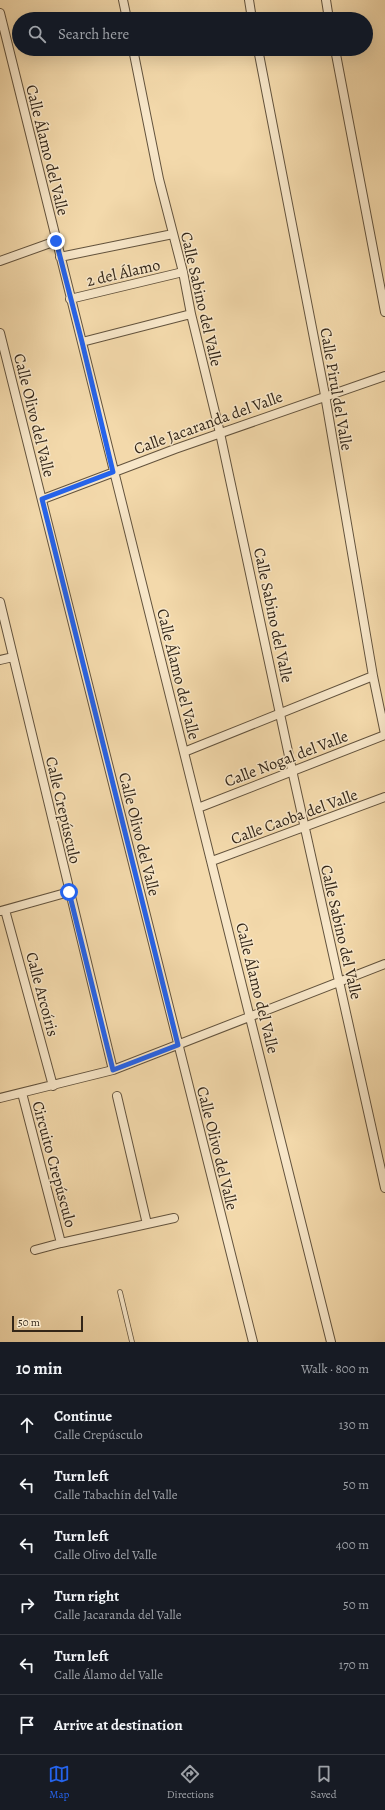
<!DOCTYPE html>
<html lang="en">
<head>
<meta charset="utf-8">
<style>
  body { margin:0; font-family:Alegreya,serif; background:#242831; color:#f1f3f6 }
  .scale { position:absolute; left:12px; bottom:10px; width:71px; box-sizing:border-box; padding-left:4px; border:2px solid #332618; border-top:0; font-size:11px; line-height:14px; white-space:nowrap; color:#332618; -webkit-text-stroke:3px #f7e6c8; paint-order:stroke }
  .stop { position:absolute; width:12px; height:12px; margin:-9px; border:3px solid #2563eb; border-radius:50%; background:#fff }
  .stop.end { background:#2563eb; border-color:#fff; box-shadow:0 1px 4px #0008 }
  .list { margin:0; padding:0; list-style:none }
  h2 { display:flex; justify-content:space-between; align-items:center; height:52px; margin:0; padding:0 16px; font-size:17px }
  h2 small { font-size:13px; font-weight:400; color:#9ea1a6 }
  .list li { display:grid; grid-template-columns:26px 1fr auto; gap:12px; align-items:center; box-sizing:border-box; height:60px; padding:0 16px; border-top:1px solid #363941 }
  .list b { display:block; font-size:15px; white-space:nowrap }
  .list p { margin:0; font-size:13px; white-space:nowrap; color:#9ea1a6 }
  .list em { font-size:13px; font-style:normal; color:#9ea1a6 }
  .icon { flex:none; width:22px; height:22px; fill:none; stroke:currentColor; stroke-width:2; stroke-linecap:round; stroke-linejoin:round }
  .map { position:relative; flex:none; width:385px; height:1342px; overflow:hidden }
  .search { position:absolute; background:#171b24; box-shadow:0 4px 16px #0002; left:12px; right:12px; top:12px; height:44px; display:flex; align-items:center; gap:10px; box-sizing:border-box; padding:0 14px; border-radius:22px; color:#9ea1a6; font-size:15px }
  .sheet { height:412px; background:#171b24 }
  nav { display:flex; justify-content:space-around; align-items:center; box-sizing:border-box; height:56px; border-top:1px solid #363941; background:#171b24; font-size:11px; color:#9ea1a6 }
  nav a { display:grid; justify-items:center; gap:2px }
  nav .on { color:#2563eb }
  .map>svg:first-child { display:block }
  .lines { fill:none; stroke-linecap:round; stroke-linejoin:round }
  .lane-casing { stroke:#63533d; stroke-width:5.5 }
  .street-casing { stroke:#63533d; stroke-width:10 }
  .lane { stroke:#f7e6c8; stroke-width:4 }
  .street { stroke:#f7e6c8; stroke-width:8 }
  .route { stroke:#2563eb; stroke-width:5 }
  .labels { text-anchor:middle; stroke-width:3; stroke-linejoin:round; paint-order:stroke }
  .street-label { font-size:16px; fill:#332618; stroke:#f7e6c8 }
</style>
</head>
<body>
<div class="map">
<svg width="385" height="1342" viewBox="0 0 385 1342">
  <rect width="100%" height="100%" fill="#f3d9ab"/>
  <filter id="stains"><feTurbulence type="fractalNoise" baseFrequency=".005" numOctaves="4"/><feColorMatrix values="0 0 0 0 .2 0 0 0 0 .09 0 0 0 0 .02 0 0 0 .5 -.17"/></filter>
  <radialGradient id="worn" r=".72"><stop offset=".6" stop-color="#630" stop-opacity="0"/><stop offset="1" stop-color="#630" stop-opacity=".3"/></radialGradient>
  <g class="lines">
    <!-- lane casing -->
    <g class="lane-casing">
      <path id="lane" d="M120,1292L132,1342"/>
    </g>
    <!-- street casing -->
    <g class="street-casing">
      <path id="street" d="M123,0L127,19
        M249,0L252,19
        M326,0L329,19
        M0,13C108,457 221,899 331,1342
        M133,49L159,179L183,272L191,314L220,433L292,770L385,1188
        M258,49L325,395L373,676L385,734
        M335,49L385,312
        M60,257L173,234
        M0,261L56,241
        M70,299L183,272
        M0,333L253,1342
        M82,342L191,314
        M43,499L175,449L385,376
        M0,602L113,1070
        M0,660L13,657
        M184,752L373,676
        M198,808L385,735
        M212,861L385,797
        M5,910L53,1086
        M1,911L69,892
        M22,1093L61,1243
        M117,1096L147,1224
        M0,1098L113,1070L385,964
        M35,1250L61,1243L174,1218"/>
    </g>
    <!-- lane -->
    <use href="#lane" class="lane"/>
    <!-- street -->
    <use href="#street" class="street"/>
  </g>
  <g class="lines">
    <!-- route -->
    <path class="route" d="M56,241L82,342L113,472L42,499L178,1045L113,1070L69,892"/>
  </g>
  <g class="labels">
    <!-- street labels -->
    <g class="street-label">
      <text transform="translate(48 150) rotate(76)" y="6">Calle Álamo del Valle</text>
      <text transform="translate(123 272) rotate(-13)" y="6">2 del Álamo</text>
      <text transform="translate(202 299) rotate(77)" y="6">Calle Sabino del Valle</text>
      <text transform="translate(337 389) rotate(80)" y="6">Calle Pirul del Valle</text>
      <text transform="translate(35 415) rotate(76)" y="6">Calle Olivo del Valle</text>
      <text transform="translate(208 422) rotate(-20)" y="6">Calle Jacaranda del Valle</text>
      <text transform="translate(274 615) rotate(78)" y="6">Calle Sabino del Valle</text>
      <text transform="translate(179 674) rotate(76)" y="6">Calle Álamo del Valle</text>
      <text transform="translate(286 758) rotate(-21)" y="6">Calle Nogal del Valle</text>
      <text transform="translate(64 810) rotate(77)" y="6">Calle Crepúsculo</text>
      <text transform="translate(294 816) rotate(-20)" y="6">Calle Caoba del Valle</text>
      <text transform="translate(140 834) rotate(76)" y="6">Calle Olivo del Valle</text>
      <text transform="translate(342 932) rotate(77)" y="6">Calle Sabino del Valle</text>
      <text transform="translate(258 988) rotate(76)" y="6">Calle Álamo del Valle</text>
      <text transform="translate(43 994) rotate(75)" y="6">Calle Arcoíris</text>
      <text transform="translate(218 1148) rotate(76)" y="6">Calle Olivo del Valle</text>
      <text transform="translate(55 1164) rotate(75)" y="6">Circuito Crepúsculo</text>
    </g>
  </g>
  <rect width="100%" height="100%" filter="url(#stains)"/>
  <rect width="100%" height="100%" fill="url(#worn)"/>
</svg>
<div class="scale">50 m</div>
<div class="stop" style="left:69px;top:892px"></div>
<div class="stop end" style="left:56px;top:241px"></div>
<div class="search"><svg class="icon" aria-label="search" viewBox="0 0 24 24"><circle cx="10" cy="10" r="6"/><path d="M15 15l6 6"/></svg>Search here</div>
</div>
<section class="sheet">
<h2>10 min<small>Walk · 800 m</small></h2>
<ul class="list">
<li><svg class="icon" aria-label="ahead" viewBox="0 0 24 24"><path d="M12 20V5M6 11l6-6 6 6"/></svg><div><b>Continue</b><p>Calle Crepúsculo</p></div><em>130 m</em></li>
<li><svg class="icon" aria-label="left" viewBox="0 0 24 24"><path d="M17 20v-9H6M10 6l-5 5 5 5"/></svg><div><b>Turn left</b><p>Calle Tabachín del Valle</p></div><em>50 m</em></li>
<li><svg class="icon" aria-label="left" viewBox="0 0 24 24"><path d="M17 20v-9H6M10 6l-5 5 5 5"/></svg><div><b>Turn left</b><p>Calle Olivo del Valle</p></div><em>400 m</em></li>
<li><svg class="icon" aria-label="right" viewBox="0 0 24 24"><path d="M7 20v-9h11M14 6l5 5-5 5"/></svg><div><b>Turn right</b><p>Calle Jacaranda del Valle</p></div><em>50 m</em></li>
<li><svg class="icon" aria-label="left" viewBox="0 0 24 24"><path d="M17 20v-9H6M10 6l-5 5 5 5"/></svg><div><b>Turn left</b><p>Calle Álamo del Valle</p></div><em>170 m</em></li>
<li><svg class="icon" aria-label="arrive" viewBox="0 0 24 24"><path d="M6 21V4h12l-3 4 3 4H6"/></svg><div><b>Arrive at destination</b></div></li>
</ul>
</section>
<nav>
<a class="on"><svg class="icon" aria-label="map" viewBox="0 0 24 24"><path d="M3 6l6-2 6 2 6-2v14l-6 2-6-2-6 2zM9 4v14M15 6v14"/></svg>Map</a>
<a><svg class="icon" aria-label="directions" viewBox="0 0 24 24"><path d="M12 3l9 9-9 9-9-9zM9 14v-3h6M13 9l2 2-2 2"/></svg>Directions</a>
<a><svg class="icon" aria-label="saved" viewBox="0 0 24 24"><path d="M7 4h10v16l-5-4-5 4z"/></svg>Saved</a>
</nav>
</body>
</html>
